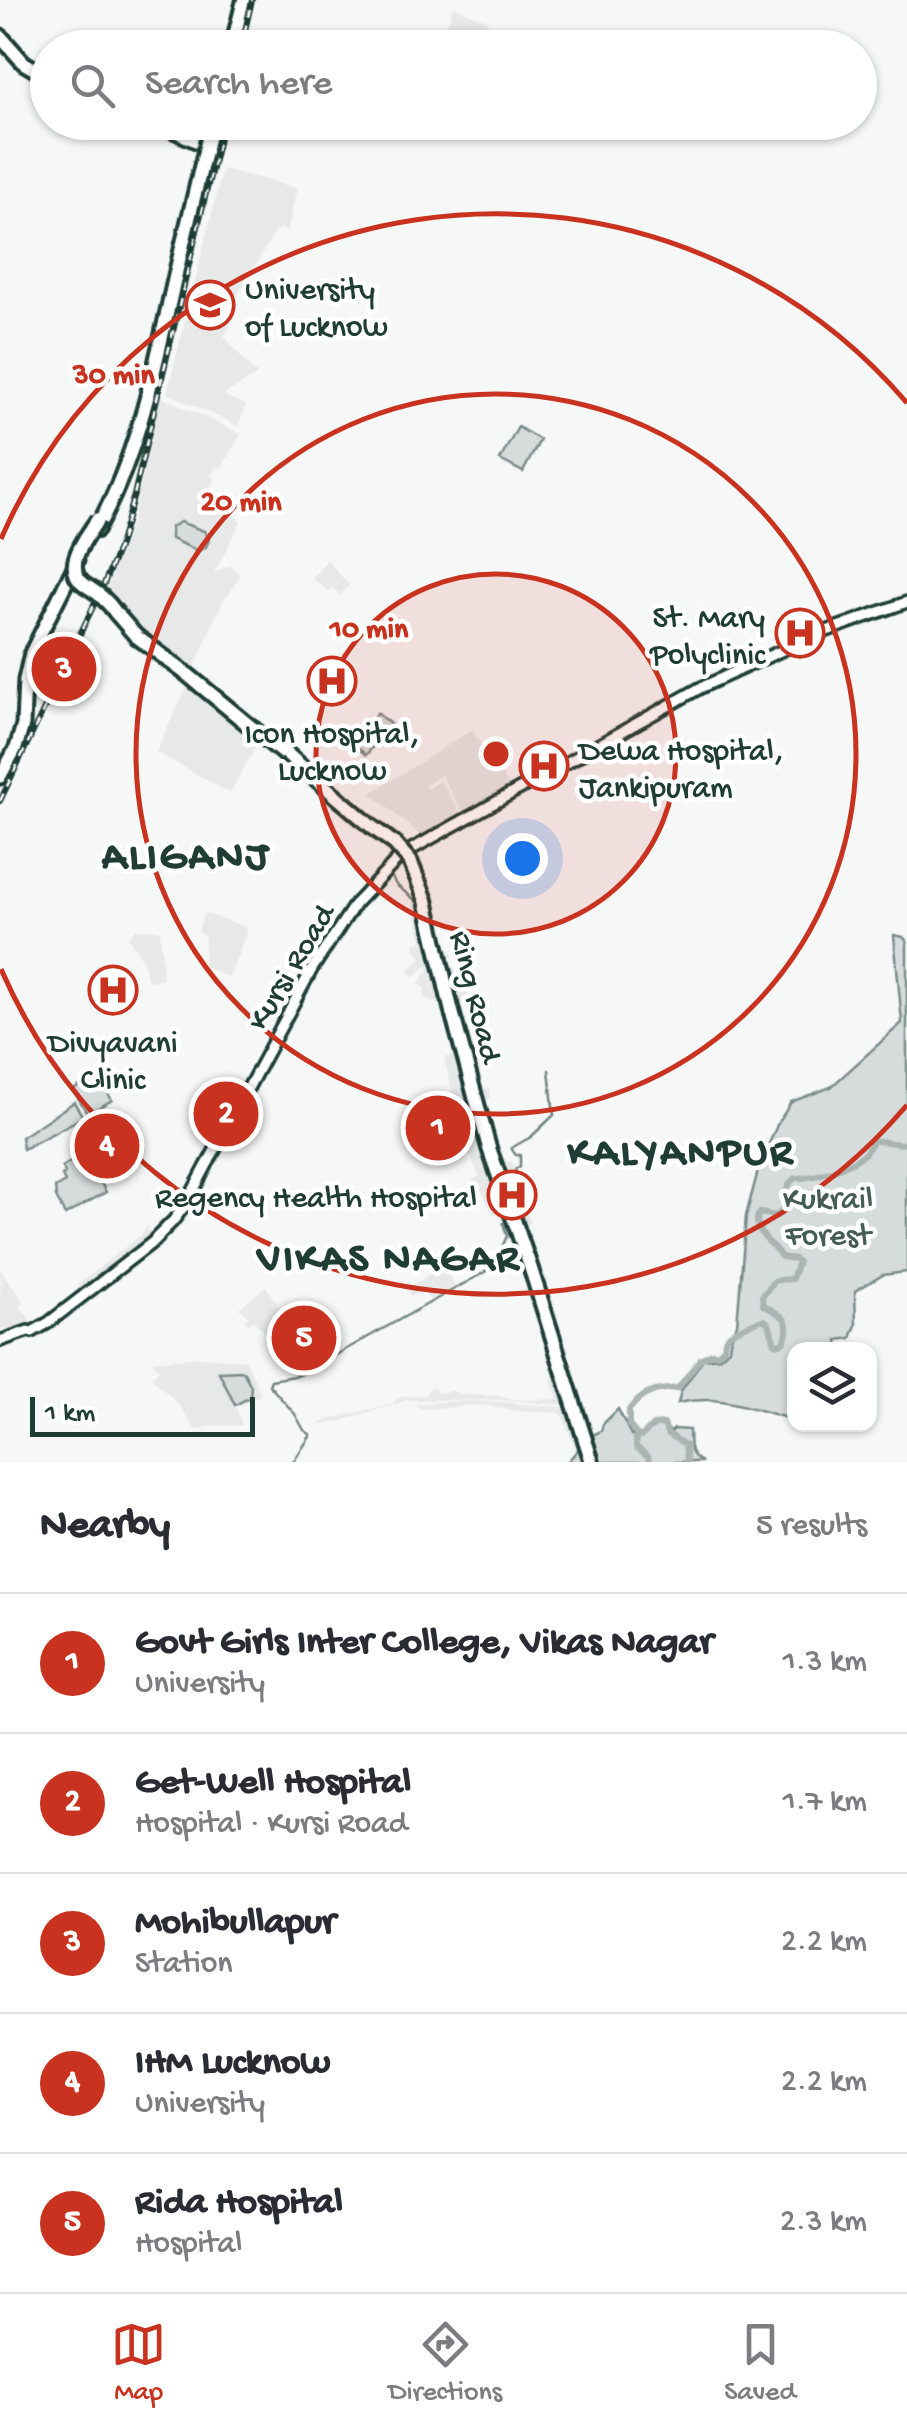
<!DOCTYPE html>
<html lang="en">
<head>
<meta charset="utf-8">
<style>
  body { margin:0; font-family:"Gochi Hand",sans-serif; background:#f7f7f7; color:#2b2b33 }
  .controls { position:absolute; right:30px; bottom:30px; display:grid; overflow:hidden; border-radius:20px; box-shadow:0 2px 8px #0004 }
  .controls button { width:90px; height:90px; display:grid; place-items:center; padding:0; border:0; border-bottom:2px solid #e1e1e2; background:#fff; color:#2b2b33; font:50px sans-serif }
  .scale { position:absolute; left:30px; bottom:25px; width:225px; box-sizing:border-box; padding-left:10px; border:5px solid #1f3d34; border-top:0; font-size:28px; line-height:35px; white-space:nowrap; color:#1f3d34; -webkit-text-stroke:8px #fff; paint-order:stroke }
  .you { position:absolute; left:522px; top:858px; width:35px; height:35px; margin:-25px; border:8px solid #fff; border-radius:50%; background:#1a73e8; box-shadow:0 0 0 15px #1a73e833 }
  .badge { display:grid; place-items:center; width:65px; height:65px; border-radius:50%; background:#c8321e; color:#fff; font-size:32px; font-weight:700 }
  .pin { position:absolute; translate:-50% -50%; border:5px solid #fff; box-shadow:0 2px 10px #0006 }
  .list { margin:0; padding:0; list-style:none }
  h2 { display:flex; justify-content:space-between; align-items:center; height:130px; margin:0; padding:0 40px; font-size:42px }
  h2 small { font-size:32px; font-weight:400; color:#7c7c81 }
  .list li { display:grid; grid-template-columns:65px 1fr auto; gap:30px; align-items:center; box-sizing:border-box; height:140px; padding:0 40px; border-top:2px solid #e1e1e2 }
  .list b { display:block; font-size:38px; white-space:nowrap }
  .list p { margin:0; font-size:32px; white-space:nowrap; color:#7c7c81 }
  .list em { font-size:32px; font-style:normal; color:#7c7c81 }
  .icon { flex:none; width:55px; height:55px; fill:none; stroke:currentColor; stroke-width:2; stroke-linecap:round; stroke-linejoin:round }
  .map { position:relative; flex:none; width:907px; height:1462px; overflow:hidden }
  .search { position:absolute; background:#fff; box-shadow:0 2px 8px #0004; left:30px; right:30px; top:30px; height:110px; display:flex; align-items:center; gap:25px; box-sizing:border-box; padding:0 35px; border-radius:55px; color:#7c7c81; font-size:38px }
  .sheet { height:830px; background:#fff }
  nav { display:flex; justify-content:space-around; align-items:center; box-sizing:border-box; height:140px; border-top:2px solid #e1e1e2; background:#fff; font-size:28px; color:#7c7c81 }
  nav a { display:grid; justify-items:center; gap:5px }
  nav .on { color:#c8321e }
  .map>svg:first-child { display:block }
  .built { fill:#e6e9e8 }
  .green { fill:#d6dcdb; stroke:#7a8c88; stroke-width:2.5 }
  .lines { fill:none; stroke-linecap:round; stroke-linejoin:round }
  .stream { stroke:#72857f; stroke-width:2.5 }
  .river { stroke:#aab5b1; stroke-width:6 }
  .secondary-casing { stroke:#1f3d34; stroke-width:16 }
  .primary-casing { stroke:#1f3d34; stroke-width:19 }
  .trunk-casing { stroke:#1f3d34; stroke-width:20 }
  .secondary { stroke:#fff; stroke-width:9 }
  .primary { stroke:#fff; stroke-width:11 }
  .trunk { stroke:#fff; stroke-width:12 }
  .rail-casing { stroke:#1f3d34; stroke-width:6 }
  .rail { stroke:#fff; stroke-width:2.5; stroke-dasharray:8; stroke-linecap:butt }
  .trunk-bridge-casing { stroke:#1f3d34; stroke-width:20; stroke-linecap:butt }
  .trunk-bridge { stroke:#fff; stroke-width:12 }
  .ring { fill:none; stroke:#c8321e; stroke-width:5 }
  .labels { text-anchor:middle; stroke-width:9; stroke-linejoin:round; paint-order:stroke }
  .poi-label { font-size:32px; fill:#1f3d34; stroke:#fff; text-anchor:start }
  .street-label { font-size:32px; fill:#1f3d34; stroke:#fff }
  .park-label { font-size:32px; fill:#445d55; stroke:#fff }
  .district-label { font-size:42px; font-weight:bold; letter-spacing:2.5px; fill:#1f3d34; stroke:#fff }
  .centre { fill:#c8321e; stroke:#fff; stroke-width:5 }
  .ring-label { font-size:30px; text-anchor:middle; font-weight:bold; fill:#c8321e; stroke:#fff; stroke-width:9; stroke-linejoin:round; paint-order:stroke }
</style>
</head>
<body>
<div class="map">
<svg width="907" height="1462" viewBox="0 0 907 1462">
  <rect width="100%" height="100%" fill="#f6f7f7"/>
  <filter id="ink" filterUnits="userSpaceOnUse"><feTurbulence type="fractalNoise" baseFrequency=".01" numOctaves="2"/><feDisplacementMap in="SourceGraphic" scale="20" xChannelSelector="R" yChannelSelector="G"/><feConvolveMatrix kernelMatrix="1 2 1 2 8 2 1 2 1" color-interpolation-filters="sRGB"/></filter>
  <g filter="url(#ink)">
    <!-- built -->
    <path class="built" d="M453,6L488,21L479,44L445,33Z
      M223,169L297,188L287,232L280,228L275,232L225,316L232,322L224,336L257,375L225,394L227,397L246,405L238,426L167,393Z
      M161,397L241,434L221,468L216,467L211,476L215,479L207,494L241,521L214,573L231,565L240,575L230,593L223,600L194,669L133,627L106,591L133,519Z
      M327,560L349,585L340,596L333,588L328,591L312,579Z
      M189,683L260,739L230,793L156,752Z
      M472,730L511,788L466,814L463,813L441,775L424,786L427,789L440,780L461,814L459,819L423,838L371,793Z
      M412,899L419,903L424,920L444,1006H442L423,997L425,988L418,983L429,970L428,967L423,968L415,977L408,971L422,958L413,945L422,941Z
      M204,913L245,927L247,931L229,978L203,966L205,937L198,931Z
      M136,929L160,930L163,978L148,981L144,963L128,937Z
      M440,938L454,955L447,961L463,980L469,996L464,997L460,1013L467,1020L464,1026L470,1035L467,1036L474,1063L479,1064L480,1068L475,1070L482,1089L489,1088L491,1098L484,1102L493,1138L505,1160L513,1164L518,1190L531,1223L526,1225L531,1239L529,1241L540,1264L539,1266L549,1281L545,1283L554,1302L545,1305L489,1140Z
      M456,1055L467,1100L471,1111L459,1113L447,1071L444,1058Z
      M476,1132L483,1158L524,1263L567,1405L501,1400H407L341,1421L318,1425L328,1420L391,1404L403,1396L426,1395V1392L433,1387L438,1393L453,1391L462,1395L497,1396L516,1400L558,1399L551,1382L553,1376L522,1266L507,1236L500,1215L493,1214L479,1184L475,1186L472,1180L479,1176L478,1173L473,1163L464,1135Z
      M147,1225L153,1239L84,1291L81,1290L77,1285L142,1234Z
      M443,1266L455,1286L430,1300L423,1290L411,1297L406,1289Z
      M0,1269L24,1302L20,1306L34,1325L8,1337L4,1328L0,1329Z
      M266,1286L293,1329L277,1343L253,1321L247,1325L245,1319L248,1316L239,1308Z
      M199,1357L246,1360L261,1395L236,1407L242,1425L211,1426L196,1430L177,1403L151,1377L159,1369L152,1361Z
      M456,1401L501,1402L568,1408L582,1446L576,1450L561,1413L517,1411L485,1405L424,1409L414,1404Z"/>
    <!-- green -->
    <path class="green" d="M518,427L540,440L523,472L500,460Z
      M180,522L204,531L209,540L206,547L198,551L171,539V527Z
      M377,713L391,725L366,755L352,743Z
      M894,935L903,937L907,941V1272L883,1275L855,1291L856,1325L851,1338L838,1340L839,1349L794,1350V1420C754,1410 722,1393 678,1403L681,1391L703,1359L720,1357L729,1349L730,1341L737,1324L746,1216L759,1167L777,1125L791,1102L831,1087L902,1023Z
      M97,1076L112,1100L88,1114L73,1090Z
      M74,1102L83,1117L23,1149L21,1137Z
      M85,1154L106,1192L65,1215L56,1197L55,1188L65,1182L62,1176L65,1173L62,1167Z
      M243,1371L251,1386L250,1397L235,1405L219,1372Z
      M618,1409L631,1435C645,1440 648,1428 661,1424L671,1432L674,1429L689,1430C690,1445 687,1454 702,1462H567C581,1448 583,1438 601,1431L603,1424Z"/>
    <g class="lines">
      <!-- stream -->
      <path class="stream" d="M199,676L219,692
        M222,694L285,746
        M390,874L396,885L419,903
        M469,1097L480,1137
        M506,1178L515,1174L516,1168L520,1167V1155H516L511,1148L531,1137L554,1115L549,1070
        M293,1462L311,1435L304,1430L295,1414L269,1385L271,1380L300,1375L485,1272L501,1249L507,1236L503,1223"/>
      <!-- river -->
      <path class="river" d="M636,1435V1447L648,1456L650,1462
        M687,1462L685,1445L667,1433L664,1424L653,1425L642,1436L637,1435L629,1425V1410C642,1392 657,1389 678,1388L700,1359L712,1353L717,1354L724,1348C725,1340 724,1338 731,1333C735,1330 761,1319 764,1320C771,1322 772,1336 775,1343L780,1344L784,1341C794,1319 780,1314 763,1305L762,1296C778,1278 767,1281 792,1279L798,1262L795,1259L781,1257C773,1243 755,1235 757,1217L760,1213L777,1216C790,1203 781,1189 795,1178C814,1179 850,1166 864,1154C865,1153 873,1142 874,1141C885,1140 896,1146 907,1143"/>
      <!-- secondary casing -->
      <g class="secondary-casing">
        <path id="secondary" d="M405,853L700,688L813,636L907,602
          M155,1239L173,1221L186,1204L312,969L355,904L401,856
          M32,1332L48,1323L158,1238
          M0,1341L28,1331"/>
      </g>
      <!-- primary casing -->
      <g class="primary-casing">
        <path id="primary" d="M0,777L16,748L23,725L25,680L31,653L77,561"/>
      </g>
      <!-- trunk casing -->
      <g class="trunk-casing">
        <path id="trunk" d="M0,36L24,63L48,77
          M232,48L244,0
          M155,122L208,146
          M96,530C143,447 158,349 180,256
          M116,613L136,636L188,675L285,755
          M410,861L426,900L451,1008L489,1148L531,1269L592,1462"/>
      </g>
      <!-- secondary -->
      <use href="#secondary" class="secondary"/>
      <!-- primary -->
      <use href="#primary" class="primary"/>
      <!-- trunk -->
      <use href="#trunk" class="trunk"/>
      <!-- rail casing -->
      <g class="rail-casing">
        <path id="rail" d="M241,48L252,0
          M0,801L104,584L119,546L134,495L223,122"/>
      </g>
      <!-- rail -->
      <use href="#rail" class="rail"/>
      <!-- trunk-bridge casing -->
      <g class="trunk-bridge-casing">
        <path id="trunk-bridge" d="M180,256L212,122
          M98,519C87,537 60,567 85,585C98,593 107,600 116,613
          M286,753L372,827L395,844L410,861"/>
      </g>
      <!-- trunk-bridge -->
      <use href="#trunk-bridge" class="trunk-bridge"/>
    </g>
  </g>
  <!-- distance rings -->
  <circle cx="496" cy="754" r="180" fill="#c8321e" fill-opacity=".12"/>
  <g class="ring">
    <circle cx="496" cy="754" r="180"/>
    <circle cx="496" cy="754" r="360"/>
    <path d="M907 1105A540 540 0 0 1 1 969M1 539A540 540 0 0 1 907 403"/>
  </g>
  <!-- icons -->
  <defs>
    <g id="university-ring" transform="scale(2.5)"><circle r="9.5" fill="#fff" stroke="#c8321e" stroke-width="1.5"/><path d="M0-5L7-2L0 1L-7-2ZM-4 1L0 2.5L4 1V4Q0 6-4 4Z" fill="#c8321e"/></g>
    <g id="hospital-ring" transform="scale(2.5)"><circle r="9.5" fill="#fff" stroke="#c8321e" stroke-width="1.5"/><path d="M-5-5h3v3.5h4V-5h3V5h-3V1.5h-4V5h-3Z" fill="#c8321e"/></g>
  </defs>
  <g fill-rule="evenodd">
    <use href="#university-ring" x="210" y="305"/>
    <use href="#hospital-ring" x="800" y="633"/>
    <use href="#hospital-ring" x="332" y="681"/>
    <use href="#hospital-ring" x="544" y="766"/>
    <use href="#hospital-ring" x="113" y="990"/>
    <use href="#hospital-ring" x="512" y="1195"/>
  </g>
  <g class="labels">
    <!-- poi labels -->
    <g class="poi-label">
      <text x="245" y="298">University<tspan x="245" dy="37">of Lucknow</tspan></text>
      <text x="765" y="626" text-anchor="end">St. Mary<tspan x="765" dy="37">Polyclinic</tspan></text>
      <text x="332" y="742" text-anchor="middle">Icon Hospital,<tspan x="332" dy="37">Lucknow</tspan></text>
      <text x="579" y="759">Dewa Hospital,<tspan x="579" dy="37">Jankipuram</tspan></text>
      <text x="113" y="1051" text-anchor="middle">Divyavani<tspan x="113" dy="37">Clinic</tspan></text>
      <text x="477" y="1206" text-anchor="end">Regency Health Hospital</text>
    </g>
    <!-- street labels -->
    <g class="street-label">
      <text transform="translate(289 966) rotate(-59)" y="11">Kursi Road</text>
      <text transform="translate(478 996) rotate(76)" y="11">Ring Road</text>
    </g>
    <!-- park labels -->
    <g class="park-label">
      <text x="828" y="1207">Kukrail<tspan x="828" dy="37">Forest</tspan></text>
    </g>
    <!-- district labels -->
    <g class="district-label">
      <text x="186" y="867">ALIGANJ</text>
      <text x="681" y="1163">KALYANPUR</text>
      <text x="389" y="1269">VIKAS NAGAR</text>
    </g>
  </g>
  <circle cx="496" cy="754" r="15" class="centre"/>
  <g class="ring-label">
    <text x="114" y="383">30 min</text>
    <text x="241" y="510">20 min</text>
    <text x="369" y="637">10 min</text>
  </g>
</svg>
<div class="controls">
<button><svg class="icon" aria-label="layers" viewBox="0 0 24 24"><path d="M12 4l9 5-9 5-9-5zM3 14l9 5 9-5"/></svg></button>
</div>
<div class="scale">1 km</div>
<div class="you"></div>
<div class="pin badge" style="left:438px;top:1128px">1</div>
<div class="pin badge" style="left:226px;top:1114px">2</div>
<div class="pin badge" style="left:64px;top:669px">3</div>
<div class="pin badge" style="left:107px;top:1146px">4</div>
<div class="pin badge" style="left:304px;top:1338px">5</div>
<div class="search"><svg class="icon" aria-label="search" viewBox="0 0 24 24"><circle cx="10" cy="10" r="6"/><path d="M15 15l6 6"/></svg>Search here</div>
</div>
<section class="sheet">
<h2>Nearby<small>5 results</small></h2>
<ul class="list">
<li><span class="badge">1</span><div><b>Govt Girls Inter College, Vikas Nagar</b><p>University</p></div><em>1.3 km</em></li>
<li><span class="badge">2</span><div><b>Get-Well Hospital</b><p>Hospital · Kursi Road</p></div><em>1.7 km</em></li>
<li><span class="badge">3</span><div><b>Mohibullapur</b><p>Station</p></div><em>2.2 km</em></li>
<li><span class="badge">4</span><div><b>IHM Lucknow</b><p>University</p></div><em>2.2 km</em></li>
<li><span class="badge">5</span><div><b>Rida Hospital</b><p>Hospital</p></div><em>2.3 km</em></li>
</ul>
</section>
<nav>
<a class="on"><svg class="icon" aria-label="map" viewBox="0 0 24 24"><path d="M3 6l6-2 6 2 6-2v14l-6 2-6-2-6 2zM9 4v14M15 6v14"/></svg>Map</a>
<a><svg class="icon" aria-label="directions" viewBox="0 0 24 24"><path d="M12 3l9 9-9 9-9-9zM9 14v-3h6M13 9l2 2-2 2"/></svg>Directions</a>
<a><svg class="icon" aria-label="saved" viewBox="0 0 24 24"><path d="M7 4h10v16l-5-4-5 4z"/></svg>Saved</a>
</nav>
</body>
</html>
